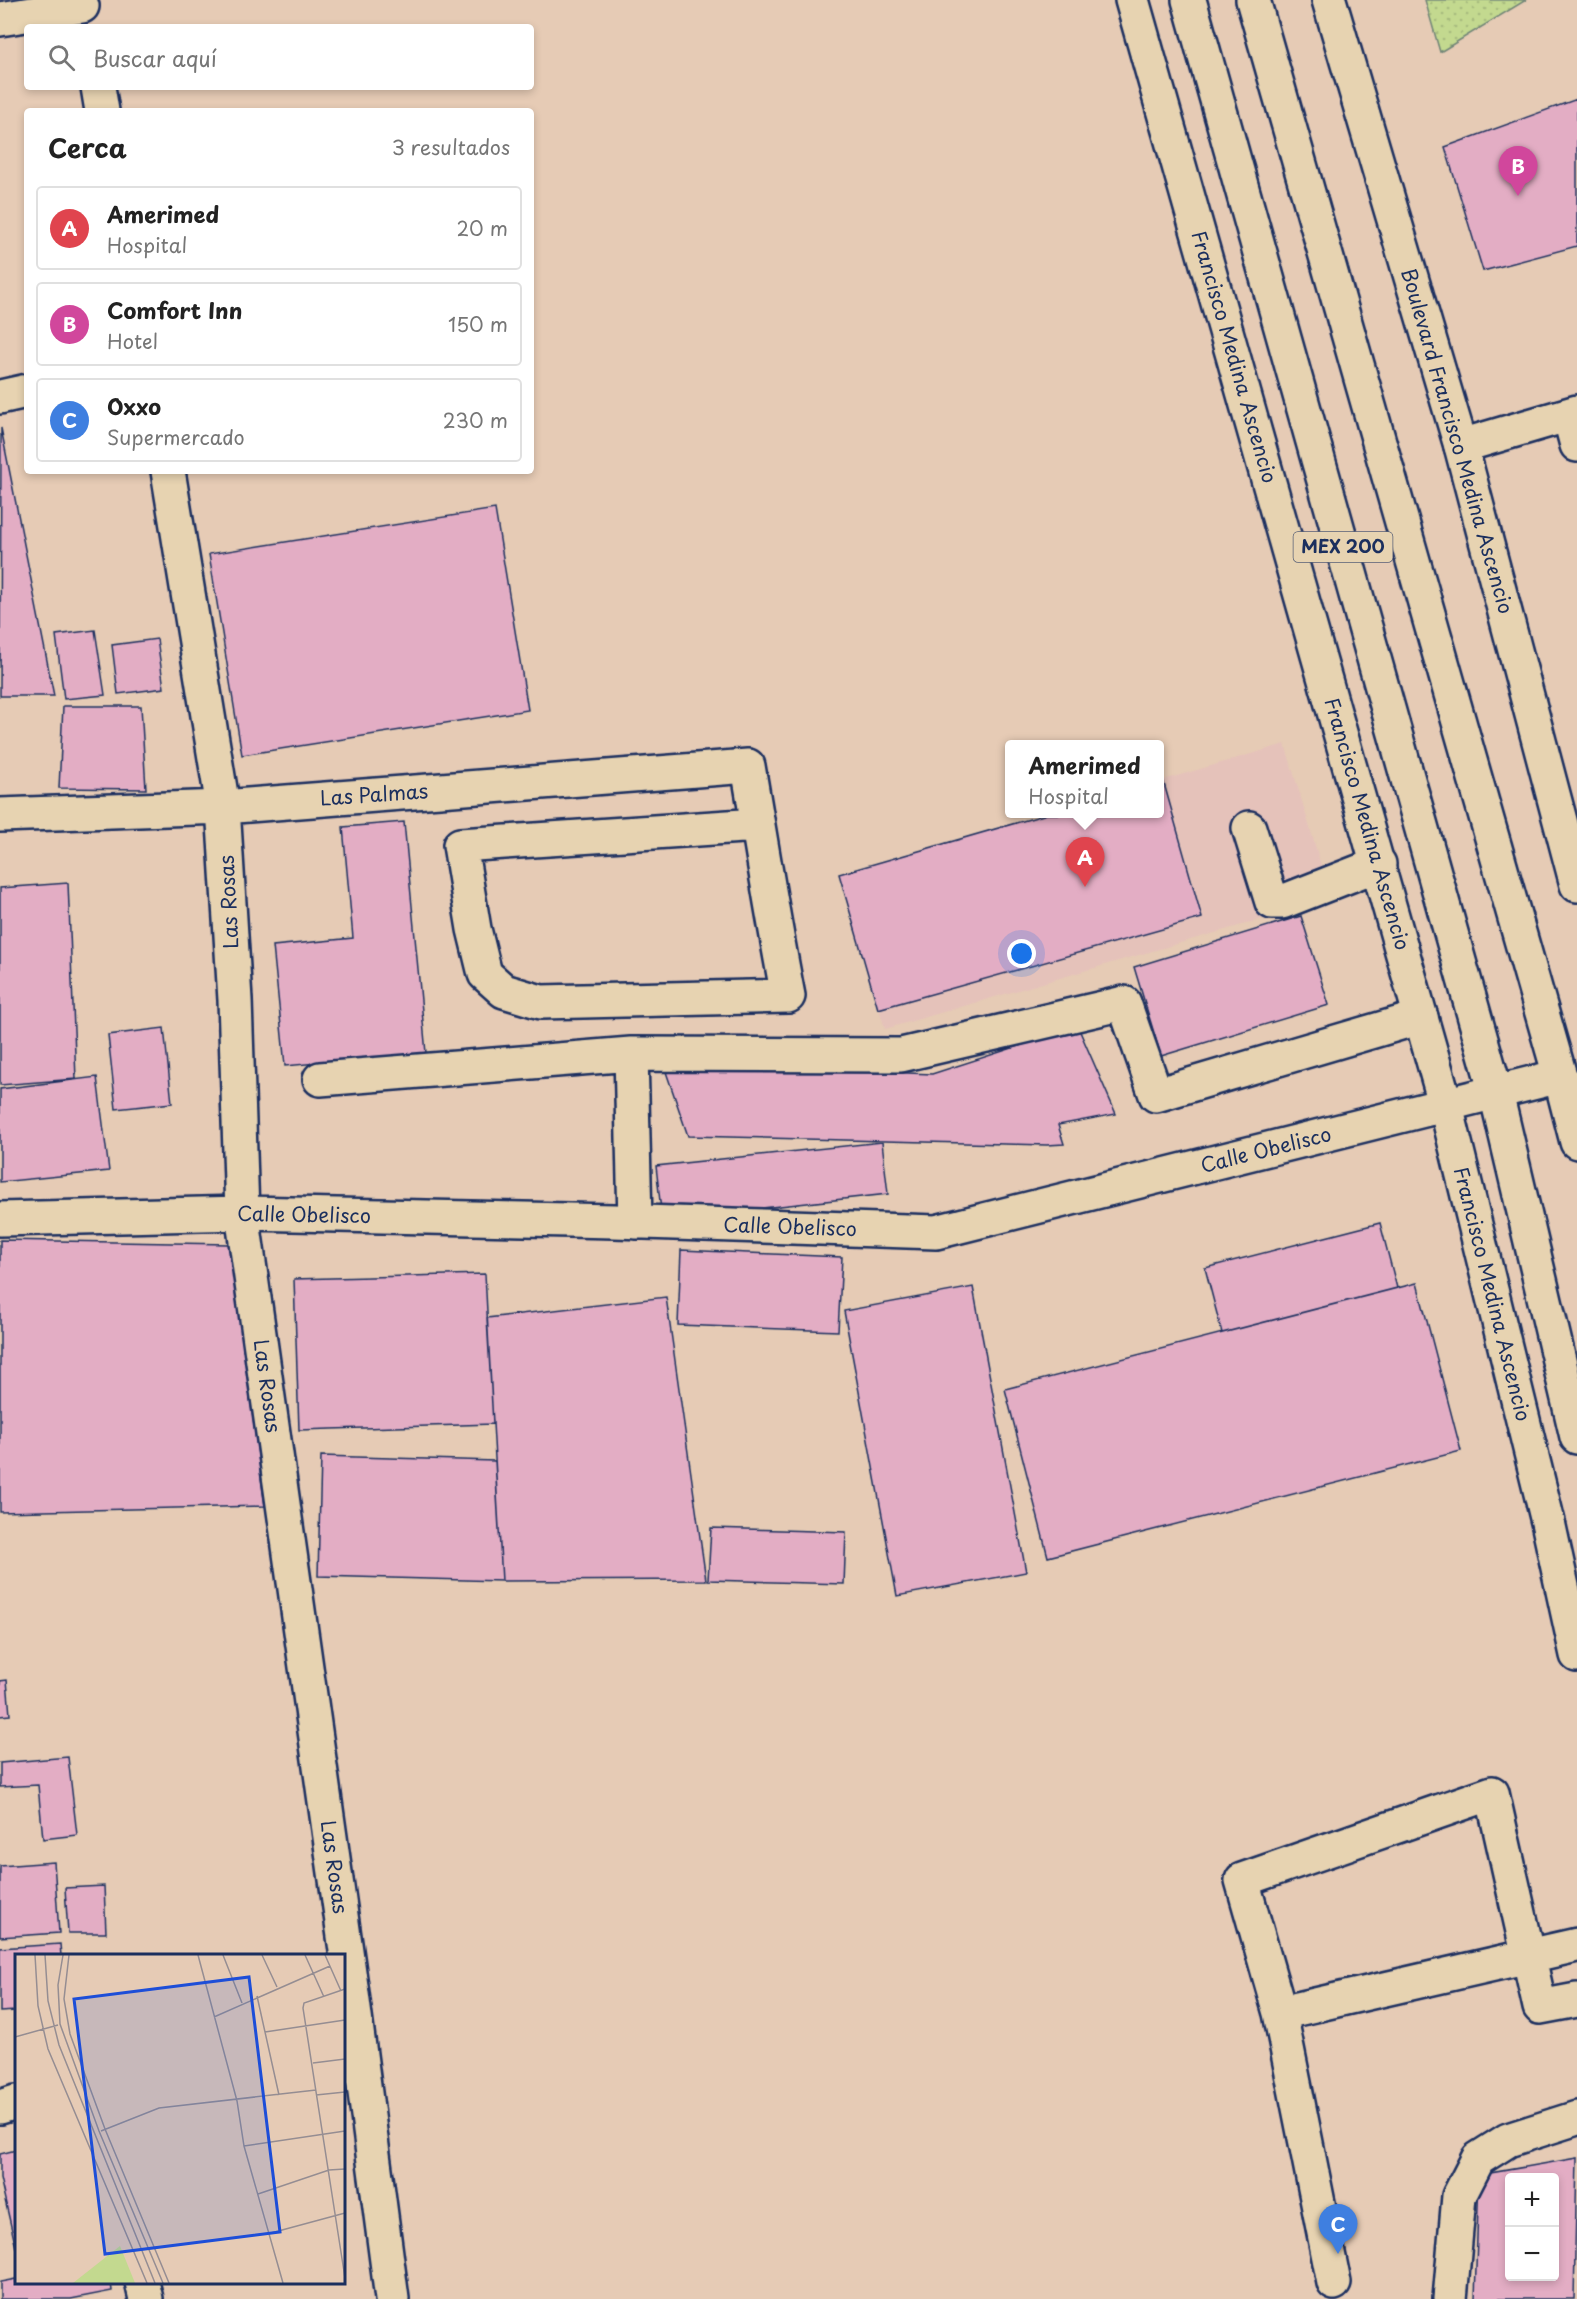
<!DOCTYPE html>
<html lang="es">
<head>
<meta charset="utf-8">
<style>
  body { margin:0; font-family:"Playpen Sans",sans-serif; background:#f6f6f6; color:#222 }
  .controls { position:absolute; right:18px; bottom:18px; display:grid; overflow:hidden; border-radius:6px; box-shadow:0 3px 9px #0003 }
  .controls button { width:54px; height:54px; display:grid; place-items:center; padding:0; border:0; border-bottom:2px solid #e0e0e0; background:#fff; color:#222; font:30px sans-serif }
  .you { position:absolute; left:1022px; top:954px; width:21px; height:21px; margin:-15px; border:4px solid #fff; border-radius:50%; background:#1a73e8; box-shadow:0 0 0 9px #1a73e833 }
  .badge { display:grid; place-items:center; width:39px; height:39px; border-radius:50%; background:#db2777; color:#fff; font-size:20px; font-weight:700 }
  .pin { position:absolute; translate:-50% -50px; filter:drop-shadow(0 2px 3px #0008) }
  .pin::after { content:''; position:absolute; top:32px; width:21px; height:18px; background:inherit; clip-path:polygon(0 0,100% 0,50% 100%) }
  .popup { position:absolute; left:1005px; top:740px; width:159px; height:78px; box-sizing:border-box; display:grid; place-content:center; border-radius:6px; background:#fff; filter:drop-shadow(0 2px 4px #0005); font-size:20px; white-space:nowrap; color:#767676 }
  .popup b { font-size:22px; color:#222 }
  .popup::after { content:''; position:absolute; left:50%; top:100%; margin-left:-12px; border:12px solid transparent; border-top-color:#fff }
  .list { margin:0; padding:0; list-style:none }
  h2 { display:flex; justify-content:space-between; align-items:center; height:78px; margin:0; padding:0 24px; font-size:26px }
  h2 small { font-size:20px; font-weight:400; color:#767676 }
  .list li { display:grid; grid-template-columns:39px 1fr auto; gap:18px; align-items:center; box-sizing:border-box; height:84px; margin:0 12px 12px; padding:0 12px; border:2px solid #e0e0e0; border-radius:6px }
  .list b { display:block; font-size:22px; white-space:nowrap }
  .list p { margin:0; font-size:20px; white-space:nowrap; color:#767676 }
  .list em { font-size:20px; font-style:normal; color:#767676 }
  .icon { flex:none; width:33px; height:33px; fill:none; stroke:currentColor; stroke-width:2; stroke-linecap:round; stroke-linejoin:round }
  .map { position:relative; flex:none; width:1577px; height:2299px; overflow:hidden }
  .search { position:absolute; background:#fff; box-shadow:0 3px 9px #0003; left:24px; top:24px; width:510px; height:66px; display:flex; align-items:center; gap:15px; box-sizing:border-box; padding:0 21px; border-radius:6px; color:#767676; font-size:22px }
  .panel { position:absolute; background:#fff; box-shadow:0 3px 9px #0003; left:24px; top:108px; width:510px; height:366px; border-radius:6px }
  .map>svg:first-child { display:block }
  .built { fill:#e5c2ba }
  .grass { fill:url(#grass-dots); stroke:#6f8476; stroke-width:1.5 }
  .building { fill:#e3adc4; stroke:#1b2f5e; stroke-width:1.5; fill-rule:evenodd }
  .lines { fill:none; stroke-linecap:round; stroke-linejoin:round }
  .minor-casing { stroke:#1b2f5e; stroke-width:38 }
  .major-casing { stroke:#1b2f5e; stroke-width:38 }
  .highway-casing { stroke:#1b2f5e; stroke-width:38 }
  .minor { stroke:#e7d3b1; stroke-width:33 }
  .major { stroke:#e7d3b1; stroke-width:33 }
  .highway { stroke:#e7d3b1; stroke-width:33 }
  .labels { text-anchor:middle; stroke-width:5; stroke-linejoin:round; paint-order:stroke }
  .shield { fill:#e7d3b1; stroke:#586077; stroke-width:1.5 }
  .shield-label { font-size:18px; font-weight:bold; fill:#1b2f5e }
  .street-label { font-size:20px; fill:#1b2f5e; stroke:#e7d3b1 }
  .inset-road { fill:none; stroke:#958d92; stroke-width:1.5 }
  .view { fill:#1d4ed8; fill-opacity:0.15; stroke:#1d4ed8; stroke-width:3 }
  .inset-edge { fill:none; stroke:#1b2f5e; stroke-width:3 }
</style>
</head>
<body>
<div class="map">
<svg width="1577" height="2299" viewBox="0 0 1577 2299">
  <defs>
    <pattern id="grass-dots" width="8" height="8" patternUnits="userSpaceOnUse" patternTransform="scale(1.5)"><rect width="8" height="8" fill="#c3d98f"/><path d="M2 2h.1M6 6h.1" fill="none" stroke="#a7bb7e" stroke-width="1.8" stroke-linecap="round"/></pattern>
  </defs>
  <rect width="100%" height="100%" fill="#e6cbb5"/>
  <filter id="ink" filterUnits="userSpaceOnUse"><feTurbulence type="fractalNoise" baseFrequency=".0167" numOctaves="2"/><feDisplacementMap in="SourceGraphic" scale="12" xChannelSelector="R" yChannelSelector="G"/><feConvolveMatrix kernelMatrix="1 2 1 2 8 2 1 2 1" color-interpolation-filters="sRGB"/></filter>
  <g filter="url(#ink)">
    <!-- built -->
    <path class="built" d="M1285,744L1331,899L885,1029L839,874L1047,814H1160V781Z"/>
    <!-- grass -->
    <path class="grass" d="M1425,0H1526L1440,52Z"/>
    <!-- building -->
    <path class="building" d="M1577,99V246L1483,271L1445,147Z
      M1,428L54,696H0Z
      M495,509L528,710L242,755L209,554Z
      M95,630L105,695L64,699L56,635Z
      M157,639L164,688L118,694L112,645Z
      M63,706H141L146,789L59,788Z
      M1163,780L1202,918L878,1009L839,874L1047,814H1160V781Z
      M404,822L426,1053L285,1066L273,946L353,938L343,827Z
      M68,883L76,1079L0,1085V888Z
      M1301,916L1329,1005L1161,1056L1134,967Z
      M1078,1027L1116,1114L1058,1125L1064,1144L1047,1145L688,1136L663,1063L932,1074Z
      M164,1028L172,1103L116,1109L108,1035Z
      M97,1077L109,1171L0,1182V1089Z
      M882,1142L888,1194L662,1219L656,1166Z
      M1380,1223L1397,1288L1222,1333L1205,1268Z
      M0,1240L229,1244L265,1506L0,1512Z
      M681,1250L842,1257L838,1331L678,1325Z
      M485,1274L493,1424L299,1430L294,1279Z
      M1417,1283L1461,1451L1048,1557L1005,1389Z
      M973,1287L1026,1572L897,1596L844,1311Z
      M666,1297L706,1580L502,1581L487,1318Z
      M321,1456L495,1461L502,1581L318,1576Z
      M711,1528L846,1532L844,1584L708,1580Z
      M7,1680L10,1715L0,1716V1681Z
      M68,1757L77,1835L43,1839L38,1785L0,1787V1763Z
      M54,1862L59,1933L0,1937V1866Z
      M104,1886L106,1933H68L65,1888Z
      M60,1944L61,1956H16V2011L0,2012V1948Z
      M16,2150V2248L0,2178V2154Z
      M1577,2158L1574,2299H1475L1479,2175ZM1510,2178H1554V2276H1510Z
      M16,2279V2282H111L112,2291L71,2299H0V2282Z"/>
    <g class="lines">
      <!-- minor casing -->
      <g class="minor-casing">
        <path id="minor" d="M0,19L82,6
          M98,87L102,111
          M0,397L27,391
          M1569,415L1577,445
          M1461,446L1577,412
          M168,471L223,807L235,1000L242,1213L351,1986L392,2299
          M0,815L223,807L748,766C761,842 773,919 788,996L541,1002L504,991L485,974L474,929L460,845L758,825
          M1249,828L1272,902H1282L1379,864
          M631,1054L635,1222
          M320,1079L631,1054L901,1055L1124,1003L1156,1095L1421,1017
          M0,1219L242,1213L614,1221L936,1232L1560,1076
          M1280,2013L1242,1880L1492,1793L1540,2007L1577,2000
          M0,2107L16,2102
          M142,2282L146,2299
          M1334,2283L1280,2013L1577,1945
          M1450,2299L1459,2196L1478,2159L1508,2140L1577,2118"/>
      </g>
      <!-- major casing -->
      <g class="major-casing">
        <path id="major" d="M1132,0L1446,1106L1548,1522L1577,1655
          M1329,0L1461,446L1577,885"/>
      </g>
      <!-- highway casing -->
      <g class="highway-casing">
        <path id="highway" d="M1189,0L1496,1093L1577,1437
          M1253,0L1560,1076L1577,1142"/>
      </g>
      <!-- minor -->
      <use href="#minor" class="minor"/>
      <!-- major -->
      <use href="#major" class="major"/>
      <!-- highway -->
      <use href="#highway" class="highway"/>
    </g>
  </g>
  <g class="labels">
    <!-- shield labels -->
    <rect class="shield" x="1293.5" y="532" width="99" height="30" rx="4.5"/>
    <g class="shield-label">
      <text x="1343" y="553">MEX 200</text>
    </g>
    <!-- street labels -->
    <g class="street-label">
      <text transform="translate(1234 357) rotate(74)" y="7">Francisco Medina Ascencio</text>
      <text transform="translate(1457 441) rotate(74)" y="7">Boulevard Francisco Medina Ascencio</text>
      <text transform="translate(374 795) rotate(-4)" y="7">Las Palmas</text>
      <text transform="translate(1367 824) rotate(74)" y="7">Francisco Medina Ascencio</text>
      <text transform="translate(229 902) rotate(-93)" y="7">Las Rosas</text>
      <text transform="translate(1266 1150) rotate(-14)" y="7">Calle Obelisco</text>
      <text transform="translate(304 1215) rotate(1)" y="7">Calle Obelisco</text>
      <text transform="translate(790 1227) rotate(2)" y="7">Calle Obelisco</text>
      <text transform="translate(1492 1294) rotate(76)" y="7">Francisco Medina Ascencio</text>
      <text transform="translate(267 1386) rotate(82)" y="7">Las Rosas</text>
      <text transform="translate(334 1867) rotate(82)" y="7">Las Rosas</text>
    </g>
  </g>
  <!-- overview -->
  <g transform="translate(15 1954)">
    <rect width="330" height="330" fill="#e6cbb5"/>
    <path d="M105,292L120,329H58Z" fill="#c3d98f"/>
    <path class="inset-road" d="M20,1L23,52L33,95L132,329M30,1L33,47L44,91L140,329M48,1L43,31L45,70L84,177L148,329M54,1L49,45L55,80L90,175L154,329M183,1L222,147L229,192L268,329M208,1L227,49M247,1L262,33M290,1L309,43M310,1L326,37M330,35L289,49L288,54L330,324M242,42L264,141M199,63L315,12M250,78L330,66M0,83L43,71M298,109L330,105M301,141L330,138M86,177L144,154L301,136M229,192L330,177M243,240L314,216L330,215M256,279L330,259"/>
    <path class="view" d="M234,23L265,278L90,300L59,45Z"/>
    <rect width="330" height="330" class="inset-edge"/>
  </g>
</svg>
<div class="controls">
<button>+</button>
<button>−</button>
</div>
<div class="you"></div>
<div class="pin badge" style="left:1085px;top:887px;background:#e0444e">A</div>
<div class="popup"><b>Amerimed</b>Hospital</div>
<div class="pin badge" style="left:1518px;top:196px;background:#d1479c">B</div>
<div class="pin badge" style="left:1338px;top:2254px;background:#3f7fe0">C</div>
<div class="search"><svg class="icon" aria-label="search" viewBox="0 0 24 24"><circle cx="10" cy="10" r="6"/><path d="M15 15l6 6"/></svg>Buscar aquí</div>
<section class="panel">
<h2>Cerca<small>3 resultados</small></h2>
<ul class="list">
<li><span class="badge" style="background:#e0444e">A</span><div><b>Amerimed</b><p>Hospital</p></div><em>20 m</em></li>
<li><span class="badge" style="background:#d1479c">B</span><div><b>Comfort Inn</b><p>Hotel</p></div><em>150 m</em></li>
<li><span class="badge" style="background:#3f7fe0">C</span><div><b>Oxxo</b><p>Supermercado</p></div><em>230 m</em></li>
</ul>
</section>
</div>
</body>
</html>
